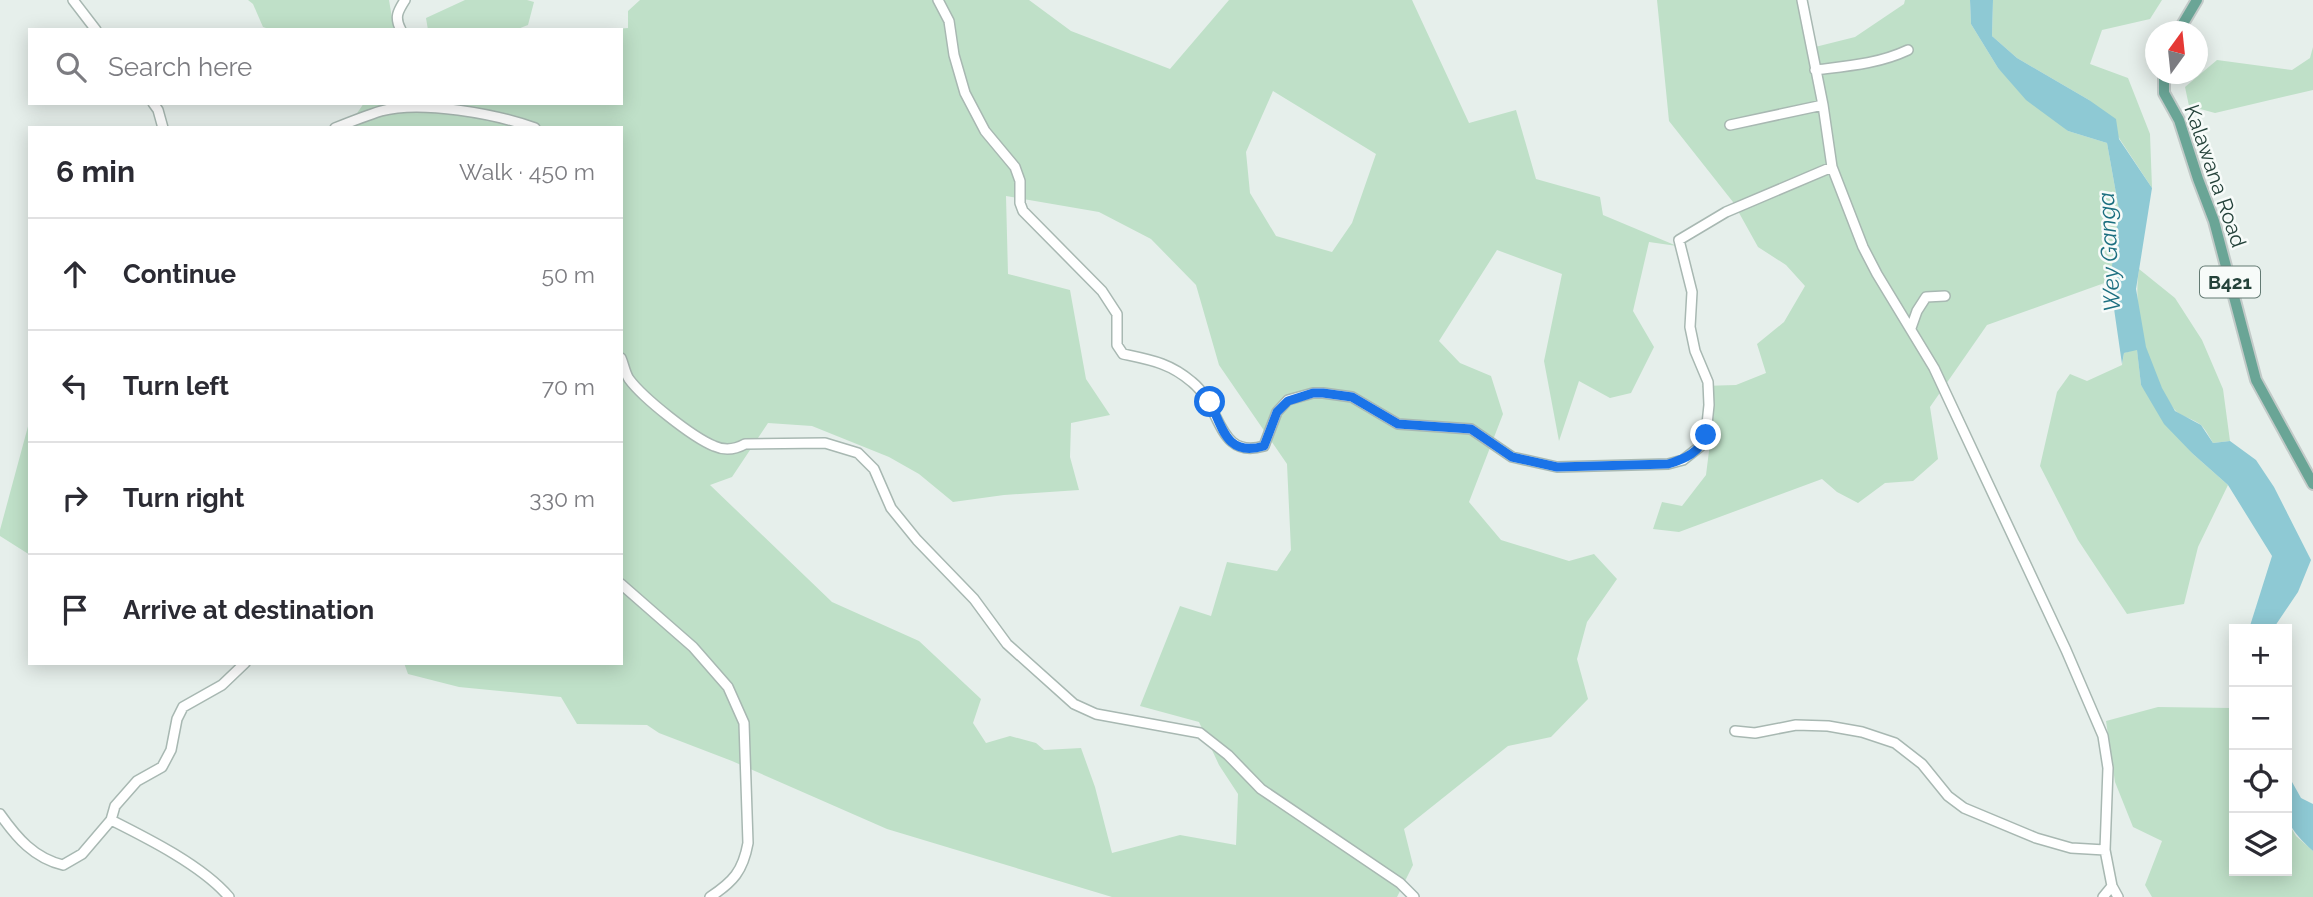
<!DOCTYPE html>
<html lang="en">
<head>
<meta charset="utf-8">
<style>
  body { margin:0; font-family:Raleway,sans-serif; background:#f2f2f3; color:#2b2b33 }
  .controls { position:absolute; right:21px; bottom:21px; display:grid; overflow:hidden; border-radius:0px; box-shadow:0 4px 18px #0003 }
  .controls button { width:63px; height:63px; display:grid; place-items:center; padding:0; border:0; border-bottom:2px solid #e1e1e2; background:#fff; color:#2b2b33; font:35px sans-serif }
  .compass { position:absolute; left:2145px; top:21px; width:63px; height:63px; border-radius:50%; background:#fff; box-shadow:0 4px 18px #0003; rotate:15deg }
  .stop { position:absolute; width:21px; height:21px; margin:-16px; border:5px solid #1a73e8; border-radius:50%; background:#fff }
  .stop.end { background:#1a73e8; border-color:#fff; box-shadow:0 2px 7px #0008 }
  .list { margin:0; padding:0; list-style:none }
  h2 { display:flex; justify-content:space-between; align-items:center; height:91px; margin:0; padding:0 28px; font-size:30px }
  h2 small { font-size:23px; font-weight:400; color:#7c7c81 }
  .list li { display:grid; grid-template-columns:46px 1fr auto; gap:21px; align-items:center; box-sizing:border-box; height:112px; padding:0 28px; border-top:2px solid #e1e1e2 }
  .list b { display:block; font-size:26px; white-space:nowrap }
  .list em { font-size:23px; font-style:normal; color:#7c7c81 }
  .icon { flex:none; width:38px; height:38px; fill:none; stroke:currentColor; stroke-width:2; stroke-linecap:round; stroke-linejoin:round }
  .map { position:relative; flex:none; width:2313px; height:897px; overflow:hidden }
  .search { position:absolute; background:#fff; box-shadow:0 4px 18px #0003; left:28px; top:28px; width:595px; height:77px; display:flex; align-items:center; gap:18px; box-sizing:border-box; padding:0 24px; border-radius:0px; color:#7c7c81; font-size:26px }
  .panel { position:absolute; background:#fff; box-shadow:0 4px 18px #0003; left:28px; top:126px; width:595px; height:539px; border-radius:0px }
  .map>svg:first-child { display:block }
  .green { fill:#bfe0c8; fill-rule:evenodd }
  .water { fill:#8ec9d4 }
  .lines { fill:none; stroke-linecap:round; stroke-linejoin:round }
  .minor-casing { stroke:#a8b8b2; stroke-width:12 }
  .major-casing { stroke:#c2cac8; stroke-width:14 }
  .minor { stroke:#fff; stroke-width:9 }
  .major { stroke:#6aa596; stroke-width:10 }
  .route { stroke:#1a73e8; stroke-width:9 }
  .labels { text-anchor:middle; stroke-width:5; stroke-linejoin:round; paint-order:stroke }
  .shield { fill:#f7fbf9; stroke:#637a73; stroke-width:2 }
  .shield-label { font-size:19px; font-weight:bold; fill:#24423a }
  .street-label { font-size:21px; fill:#24423a; stroke:#f7fbf9 }
  .water-label { font-size:23px; font-style:italic; fill:#1c6f80; stroke:#f7fbf9 }
</style>
</head>
<body>
<div class="map">
<svg width="2313" height="897" viewBox="0 0 2313 897">
  <rect width="100%" height="100%" fill="#e6efeb"/>
  <!-- green -->
  <path class="green" d="M248,0H389L394,30H272L263,27L253,4Z
    M465,0H527L534,2L528,25L515,30H428L426,18Z
    M640,0H1029L1071,31L1170,69L1229,0H1412L1469,123L1516,110L1536,179L1600,197L1603,215L1677,246L1649,242L1633,311L1654,347L1631,393L1610,398L1579,381L1559,441L1544,361L1562,274L1497,250L1439,341L1460,363L1491,376L1503,414L1469,502L1501,540L1569,561L1594,554L1617,579L1587,622L1577,659L1588,699L1551,737L1508,746L1404,829L1413,865L1397,897H1112L887,829L732,761L659,733L647,725L577,724L561,697L459,687L408,674L404,663H621V128H347L364,103H621V30H604L628,28V11ZM1273,91L1376,154L1352,223L1332,252L1276,236L1250,193L1246,152ZM1006,196L1099,212L1151,239L1196,285L1219,365L1287,464L1291,550L1277,571L1227,562L1211,616L1180,606L1140,706L1199,722L1219,765L1238,794L1236,845L1180,835L1112,853L1095,787L1081,748L1044,750L1036,743L1010,736L986,743L973,723L981,699L919,641L832,602L710,485L732,477L768,423L812,426L889,457L919,474L953,502L1004,495L1079,490L1070,457L1071,423L1110,415L1086,379L1070,290L1008,274Z
    M1657,0H1802L1814,80L1811,48L1855,37L1904,4L1905,0H1970L1971,24L1998,68L2068,131L2107,143L2119,210L2110,281L1987,325L1930,407L1938,459L1913,481L1885,483L1858,503L1837,492L1822,479L1679,532L1653,529L1662,502L1682,506L1706,475L1714,411L1702,386L1736,385L1766,373L1757,344L1784,322L1805,286L1786,265L1758,247L1733,202L1669,121Z
    M1993,0H2162L2150,19L2102,30L2090,64L2128,78L2150,134L2152,188L2119,138L2089,100L2017,58L1992,36Z
    M2313,47V90L2215,113L2189,106L2185,87L2217,60L2292,70L2310,58Z
    M2139,269L2175,298L2202,340L2223,389L2230,441L2213,443C2210,438 2206,430 2201,425C2193,418 2180,417 2174,409C2148,372 2132,313 2139,269Z
    M2137,349L2141,385L2193,454L2228,485L2198,547L2184,604L2127,614L2078,540L2040,466L2057,392L2070,374L2087,381L2122,365L2124,353Z
    M30,419V555L0,536V530Z
    M2158,707L2231,708L2234,718V871H2287V821L2296,836L2313,851V897H2152L2145,885L2162,841L2133,827L2115,782L2106,721Z"/>
  <!-- water -->
  <path class="water" d="M1970,0H1993L1992,36L2017,58L2089,100L2116,119L2119,139L2152,188L2136,289L2146,347L2162,388L2175,411L2201,425L2213,443L2230,441L2256,460L2274,487L2311,560L2298,592L2273,629H2249L2272,556L2228,485L2193,454L2164,424L2141,385L2137,350L2124,353L2122,364L2110,281L2119,210L2107,143L2068,131L2026,100L1998,68L1971,24Z
    M2287,773L2301,798L2313,804V851C2280,821 2287,815 2287,773Z"/>
  <g class="lines">
    <!-- minor casing -->
    <g class="minor-casing">
      <path id="minor" d="M73,0L96,30
        M938,0L949,21L954,55L965,93L985,131L1015,167L1020,181V203L1023,211L1102,291L1117,314V345L1123,354C1151,360 1170,363 1192,382C1222,406 1217,460 1264,446L1277,412L1288,400L1313,393H1323L1352,397L1398,424L1471,429L1512,457L1557,467L1668,464L1683,460L1702,445L1706,434L1709,405L1708,382L1695,351L1690,327L1692,292L1679,240L1726,212L1832,167
        M1802,0L1823,105L1832,167L1863,247L1877,274L1934,368L2066,650L2103,736L2108,768L2105,850L2112,886L2118,897
        M401,30C394,17 398,11 405,0
        M1815,70C1848,66 1878,64 1908,50
        M153,103L158,110L163,128
        M1730,125L1823,105
        M335,128C350,122 365,116 381,111C421,100 496,114 535,128
        M1911,328L1917,311L1926,297L1945,296
        M621,358C624,365 625,373 629,379C643,398 692,437 714,446C725,451 736,449 745,444L825,443L858,453L874,469L891,508L917,540L974,599L1007,644L1074,704L1096,714L1200,733L1228,755L1261,789L1400,883L1414,897
        M621,584L693,647L728,687L744,723L748,843C743,871 733,882 710,897
        M1735,731L1755,733L1796,725L1828,726L1862,732L1895,743L1922,764L1948,796L1964,808L2036,838L2071,848L2105,850
        M0,814C17,838 34,858 63,865L82,854L111,820L115,806L137,781L162,767L171,750L177,719L183,707L222,685L245,663
        M111,820C147,838 203,866 229,897
        M2103,897L2112,886"/>
    </g>
    <!-- major casing -->
    <g class="major-casing">
      <path id="major" d="M2178,32L2197,0
        M2164,74V93L2179,120L2198,179L2214,221L2256,380L2313,484"/>
    </g>
    <!-- minor -->
    <use href="#minor" class="minor"/>
    <!-- major -->
    <use href="#major" class="major"/>
  </g>
  <g class="lines">
    <!-- route -->
    <path class="route" d="M1210,402C1223,429 1227,457 1264,446L1277,412L1288,401L1313,393H1323L1352,397L1398,424L1471,429L1512,457L1557,467L1668,464C1685,459 1700,452 1706,435"/>
  </g>
  <g class="labels">
    <!-- shield labels -->
    <rect class="shield" x="2200" y="266.5" width="60" height="31" rx="5"/>
    <g class="shield-label">
      <text x="2230" y="289">B421</text>
    </g>
    <!-- street labels -->
    <g class="street-label">
      <text transform="translate(2215 176) rotate(71)" y="7">Kalawana Road</text>
    </g>
    <!-- water labels -->
    <g class="water-label">
      <text transform="translate(2109 252) rotate(-93)" y="8">Wey Ganga</text>
    </g>
  </g>
</svg>
<div class="controls">
<button>+</button>
<button>−</button>
<button><svg class="icon" aria-label="locate" viewBox="0 0 24 24"><circle cx="12" cy="12" r="6"/><path d="M12 2v4M12 18v4M2 12h4M18 12h4"/></svg></button>
<button><svg class="icon" aria-label="layers" viewBox="0 0 24 24"><path d="M12 4l9 5-9 5-9-5zM3 14l9 5 9-5"/></svg></button>
</div>
<svg class="compass" viewBox="-18 -18 36 36"><path d="M0-13l5 13h-10z" fill="#e53935"/><path d="M0 13l5-13h-10z" fill="#7c7c81"/></svg>
<div class="stop" style="left:1210px;top:402px"></div>
<div class="stop end" style="left:1706px;top:435px"></div>
<div class="search"><svg class="icon" aria-label="search" viewBox="0 0 24 24"><circle cx="10" cy="10" r="6"/><path d="M15 15l6 6"/></svg>Search here</div>
<section class="panel">
<h2>6 min<small>Walk · 450 m</small></h2>
<ul class="list">
<li><svg class="icon" aria-label="ahead" viewBox="0 0 24 24"><path d="M12 20V5M6 11l6-6 6 6"/></svg><div><b>Continue</b></div><em>50 m</em></li>
<li><svg class="icon" aria-label="left" viewBox="0 0 24 24"><path d="M17 20v-9H6M10 6l-5 5 5 5"/></svg><div><b>Turn left</b></div><em>70 m</em></li>
<li><svg class="icon" aria-label="right" viewBox="0 0 24 24"><path d="M7 20v-9h11M14 6l5 5-5 5"/></svg><div><b>Turn right</b></div><em>330 m</em></li>
<li><svg class="icon" aria-label="arrive" viewBox="0 0 24 24"><path d="M6 21V4h12l-3 4 3 4H6"/></svg><div><b>Arrive at destination</b></div></li>
</ul>
</section>
</div>
</body>
</html>
